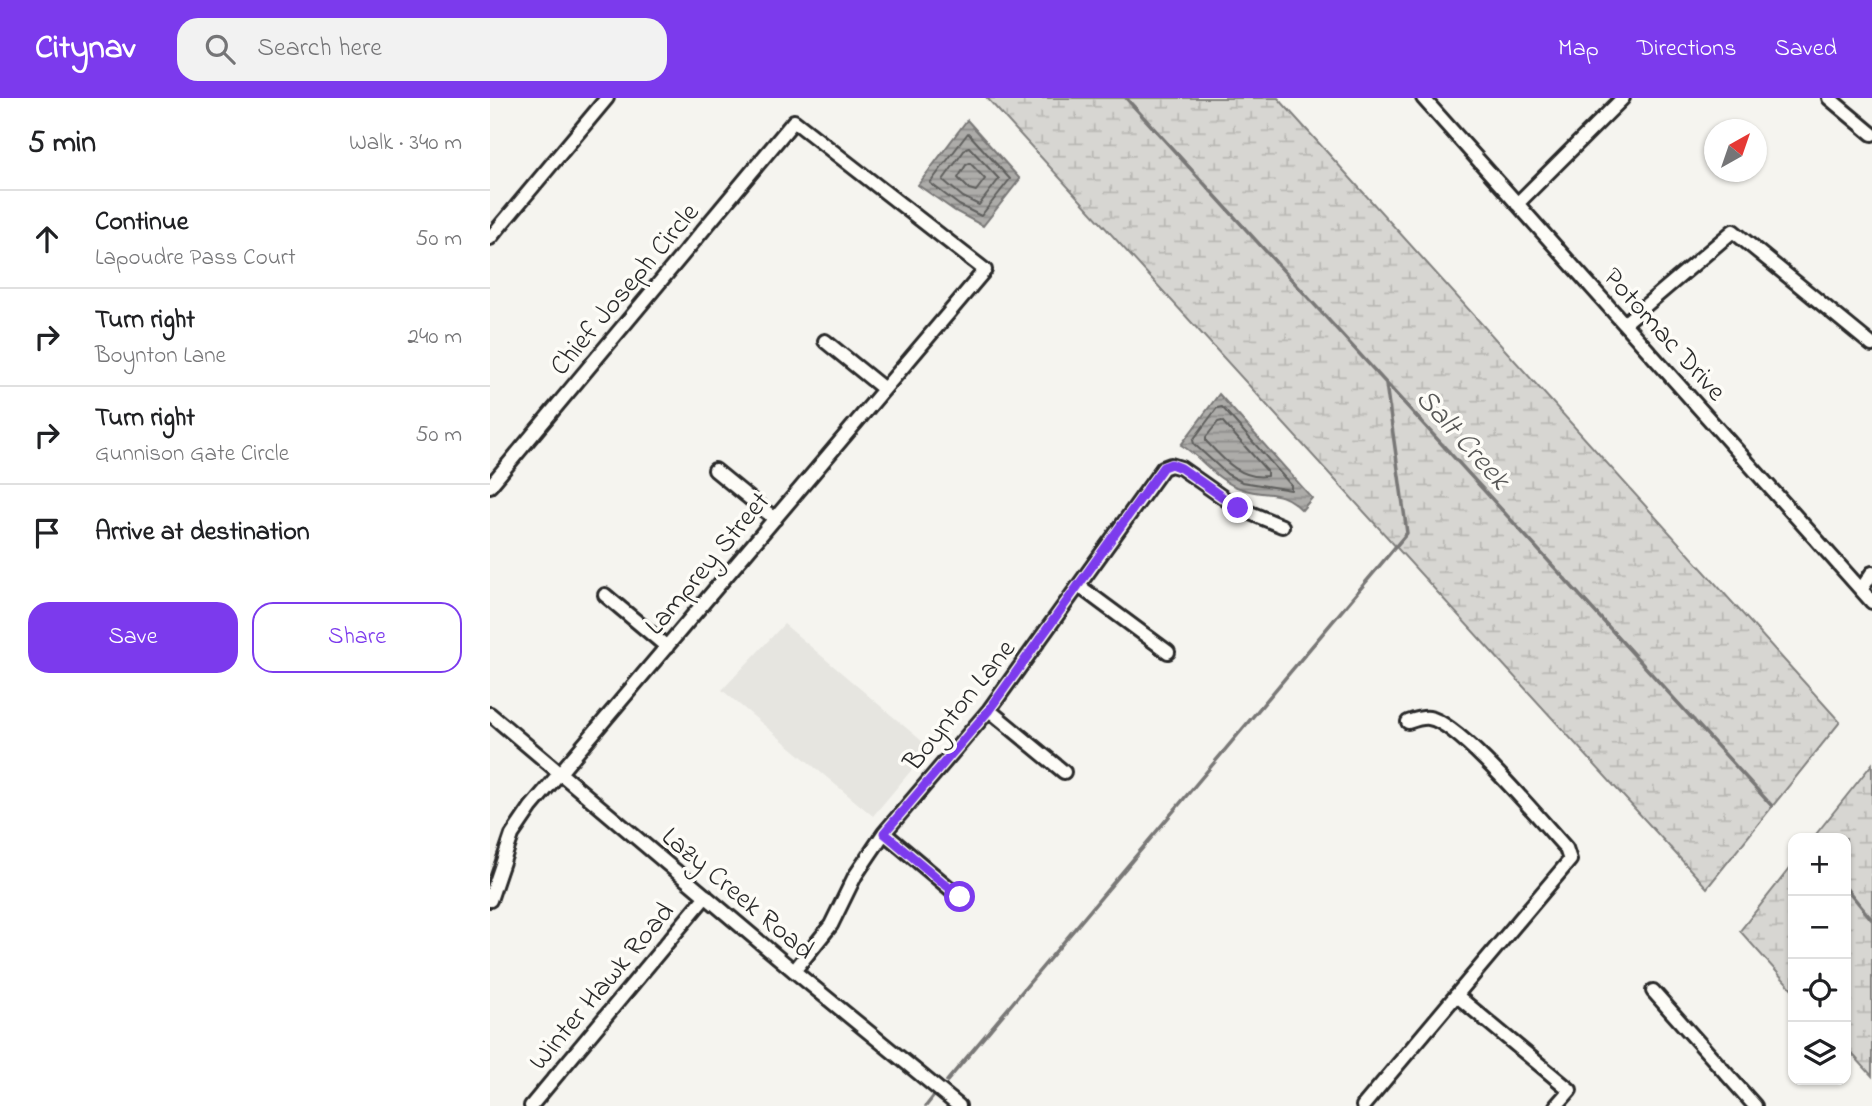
<!DOCTYPE html>
<html lang="en">
<head>
<meta charset="utf-8">
<style>
  body { margin:0; font-family:"Indie Flower",sans-serif; background:#f2f2f2; color:#202124 }
  .controls { position:absolute; right:21px; bottom:21px; display:grid; overflow:hidden; border-radius:14px; box-shadow:0 2px 5px #0004 }
  .controls button { width:63px; height:63px; display:grid; place-items:center; padding:0; border:0; border-bottom:2px solid #e0e0e0; background:#fff; color:#202124; font:35px sans-serif }
  .compass { position:absolute; left:1214px; top:21px; width:63px; height:63px; border-radius:50%; background:#fff; box-shadow:0 2px 5px #0004; rotate:40deg }
  .stop { position:absolute; width:21px; height:21px; margin:-16px; border:5px solid #7c3aed; border-radius:50%; background:#fff }
  .stop.end { background:#7c3aed; border-color:#fff; box-shadow:0 2px 7px #0008 }
  .list { margin:0; padding:0; list-style:none }
  h2 { display:flex; justify-content:space-between; align-items:center; height:91px; margin:0; padding:0 28px; font-size:30px }
  h2 small { font-size:23px; font-weight:400; color:#757577 }
  .list li { display:grid; grid-template-columns:46px 1fr auto; gap:21px; align-items:center; box-sizing:border-box; height:98px; padding:0 28px; border-top:2px solid #e0e0e0 }
  .list b { display:block; font-size:26px; white-space:nowrap }
  .list p { margin:0; font-size:23px; white-space:nowrap; color:#757577 }
  .list em { font-size:23px; font-style:normal; color:#757577 }
  .actions { display:flex; gap:14px; padding:21px 28px }
  .actions a { flex:1; padding:16px 0; border:2px solid #7c3aed; border-radius:21px; text-align:center; font-size:24px; color:#7c3aed }
  .actions .main { background:#7c3aed; color:#fff }
  .icon { flex:none; width:38px; height:38px; fill:none; stroke:currentColor; stroke-width:2; stroke-linecap:round; stroke-linejoin:round }
  .map { position:relative; flex:none; width:1382px; height:1008px; overflow:hidden }
  header { display:flex; align-items:center; gap:42px; box-sizing:border-box; height:98px; padding:0 35px; background:#7c3aed; color:#fff }
  header strong { font-size:33px }
  nav { display:flex; gap:38px; margin-inline-start:auto; font-size:24px }
  .search { width:490px; height:63px; background:#f2f2f2; display:flex; align-items:center; gap:18px; box-sizing:border-box; padding:0 24px; border-radius:21px; color:#757577; font-size:26px }
  main { display:flex }
  aside { flex:1; background:#fff }
  .map>svg:first-child { display:block }
  .built { fill:#e6e5e0 }
  .wetland { fill:url(#wetland-marsh); stroke:#81807e; stroke-width:2 }
  .water { fill:url(#water-rules); stroke:#797877; stroke-width:2 }
  .lines { fill:none; stroke-linecap:round; stroke-linejoin:round }
  .shore { stroke:#5f5f5d; stroke-width:2 }
  .stream { stroke:#797877; stroke-width:3.5 }
  .minor-casing { stroke:#2b2b2b; stroke-width:18 }
  .minor { stroke:#fdfcf7; stroke-width:12 }
  .route { stroke:#7c3aed; stroke-width:9 }
  .labels { text-anchor:middle; stroke-width:7; stroke-linejoin:round; paint-order:stroke }
  .street-label { font-size:28px; fill:#2b2b2b; stroke:#fdfcf7 }
  .water-label { font-size:30px; font-style:italic; fill:#585857; stroke:#fdfcf7 }
</style>
</head>
<body>
<header>
<strong>Citynav</strong>
<div class="search"><svg class="icon" aria-label="search" viewBox="0 0 24 24"><circle cx="10" cy="10" r="6"/><path d="M15 15l6 6"/></svg>Search here</div>
<nav><a>Map</a><a>Directions</a><a>Saved</a></nav>
</header>
<main>
<aside>
<h2>5 min<small>Walk · 340 m</small></h2>
<ul class="list">
<li><svg class="icon" aria-label="ahead" viewBox="0 0 24 24"><path d="M12 20V5M6 11l6-6 6 6"/></svg><div><b>Continue</b><p>Lapoudre Pass Court</p></div><em>50 m</em></li>
<li><svg class="icon" aria-label="right" viewBox="0 0 24 24"><path d="M7 20v-9h11M14 6l5 5-5 5"/></svg><div><b>Turn right</b><p>Boynton Lane</p></div><em>240 m</em></li>
<li><svg class="icon" aria-label="right" viewBox="0 0 24 24"><path d="M7 20v-9h11M14 6l5 5-5 5"/></svg><div><b>Turn right</b><p>Gunnison Gate Circle</p></div><em>50 m</em></li>
<li><svg class="icon" aria-label="arrive" viewBox="0 0 24 24"><path d="M6 21V4h12l-3 4 3 4H6"/></svg><div><b>Arrive at destination</b></div></li>
</ul>
<div class="actions"><a class="main">Save</a><a>Share</a></div>
</aside>
<div class="map">
<svg width="1382" height="1008" viewBox="0 0 1382 1008">
  <defs>
    <pattern id="wetland-marsh" width="20" height="14" patternUnits="userSpaceOnUse" patternTransform="scale(1.75)"><rect width="20" height="14" fill="#d7d6d2"/><path d="M1 5h8M5 5V1M11 12h8M15 12V8" fill="none" stroke="#b9b8b4"/></pattern>
    <pattern id="water-rules" width="6" height="5" patternUnits="userSpaceOnUse" patternTransform="scale(1.75)"><rect width="6" height="5" fill="#adaca9"/><path d="M0 2.5h6" fill="none" stroke="#8d8c8a"/></pattern>
  </defs>
  <rect width="100%" height="100%" fill="#f5f4ef"/>
  <filter id="ink" filterUnits="userSpaceOnUse"><feTurbulence type="fractalNoise" baseFrequency=".0143" numOctaves="2"/><feDisplacementMap in="SourceGraphic" scale="14" xChannelSelector="R" yChannelSelector="G"/><feConvolveMatrix kernelMatrix="1 2 1 2 8 2 1 2 1" color-interpolation-filters="sRGB"/></filter>
  <g filter="url(#ink)">
    <!-- built -->
    <path class="built" d="M294,526L440,650L383,718L232,592Z"/>
    <!-- wetland -->
    <path class="wetland" d="M497,0H788L836,53L1350,624L1217,790Z
      M1382,666V978L1356,949V740H1323Z
      M1303,766V892L1250,833Z"/>
    <!-- water -->
    <path class="water" d="M477,22L530,81L493,128L465,113L428,87Z
      M729,296L822,400L812,412C788,389 779,400 752,391C727,384 712,359 691,347Z"/>
    <g class="lines">
      <!-- shore -->
      <path class="shore" d="M478,35L520,81L491,118L469,107L440,85Z
        M479,49L509,81L489,107L473,99L453,82L476,50Z
        M480,65L495,81L486,93L479,91L468,80L476,67Z
        M732,309L801,387V392L752,384L737,376L704,346L703,342L727,310Z
        M732,323L777,373V378C751,382 733,361 716,343V339L728,324Z"/>
      <!-- stream -->
      <path class="stream" d="M636,0L1282,708
        M1356,790L1382,822
        M457,983L917,435L896,286
        M436,1008L443,999"/>
      <!-- minor casing -->
      <g class="minor-casing">
        <path id="minor" d="M933,0L1382,504
          M1339,0L1382,36
          M1027,106L1133,0
          M0,140L117,0
          M1135,225L1243,133L1382,247
          M335,243L394,291
          M225,372L285,421
          M0,388L304,23L495,172L41,709L22,737L0,802
          M589,488L678,554
          M1371,492L1382,475
          M115,497L177,549
          M499,612L574,674
          M0,616L304,873L469,1008
          M394,735L470,799
          M304,873L341,827L365,778L394,735L499,612L673,370L681,367L691,370L748,410L792,428
          M1163,893L1265,1008
          M966,897L1080,992L1066,1008
          M41,1008L216,798
          M873,1008L1080,762L1076,750C1052,724 969,624 939,620C932,619 924,622 918,624"/>
      </g>
      <!-- minor -->
      <use href="#minor" class="minor"/>
    </g>
  </g>
  <g class="lines" filter="url(#ink)">
    <!-- route -->
    <path class="route" d="M470,799L394,735L499,612L673,369L681,366L691,370L748,410"/>
  </g>
  <g class="labels">
    <!-- street labels -->
    <g class="street-label">
      <text transform="translate(133 190) rotate(-50)" y="10">Chief Joseph Circle</text>
      <text transform="translate(1176 235) rotate(48)" y="10">Potomac Drive</text>
      <text transform="translate(216 464) rotate(-50)" y="10">Lamprey Street</text>
      <text transform="translate(468 606) rotate(-51)" y="10">Boynton Lane</text>
      <text transform="translate(249 794) rotate(40)" y="10">Lazy Creek Road</text>
      <text transform="translate(110 887) rotate(-50)" y="10">Winter Hawk Road</text>
    </g>
    <!-- water labels -->
    <g class="water-label">
      <text transform="translate(974 340) rotate(48)" y="10">Salt Creek</text>
    </g>
  </g>
</svg>
<div class="controls">
<button>+</button>
<button>−</button>
<button><svg class="icon" aria-label="locate" viewBox="0 0 24 24"><circle cx="12" cy="12" r="6"/><path d="M12 2v4M12 18v4M2 12h4M18 12h4"/></svg></button>
<button><svg class="icon" aria-label="layers" viewBox="0 0 24 24"><path d="M12 4l9 5-9 5-9-5zM3 14l9 5 9-5"/></svg></button>
</div>
<svg class="compass" viewBox="-18 -18 36 36"><path d="M0-13l5 13h-10z" fill="#e53935"/><path d="M0 13l5-13h-10z" fill="#757577"/></svg>
<div class="stop" style="left:470px;top:799px"></div>
<div class="stop end" style="left:748px;top:410px"></div>
</div>
</main>
</body>
</html>
